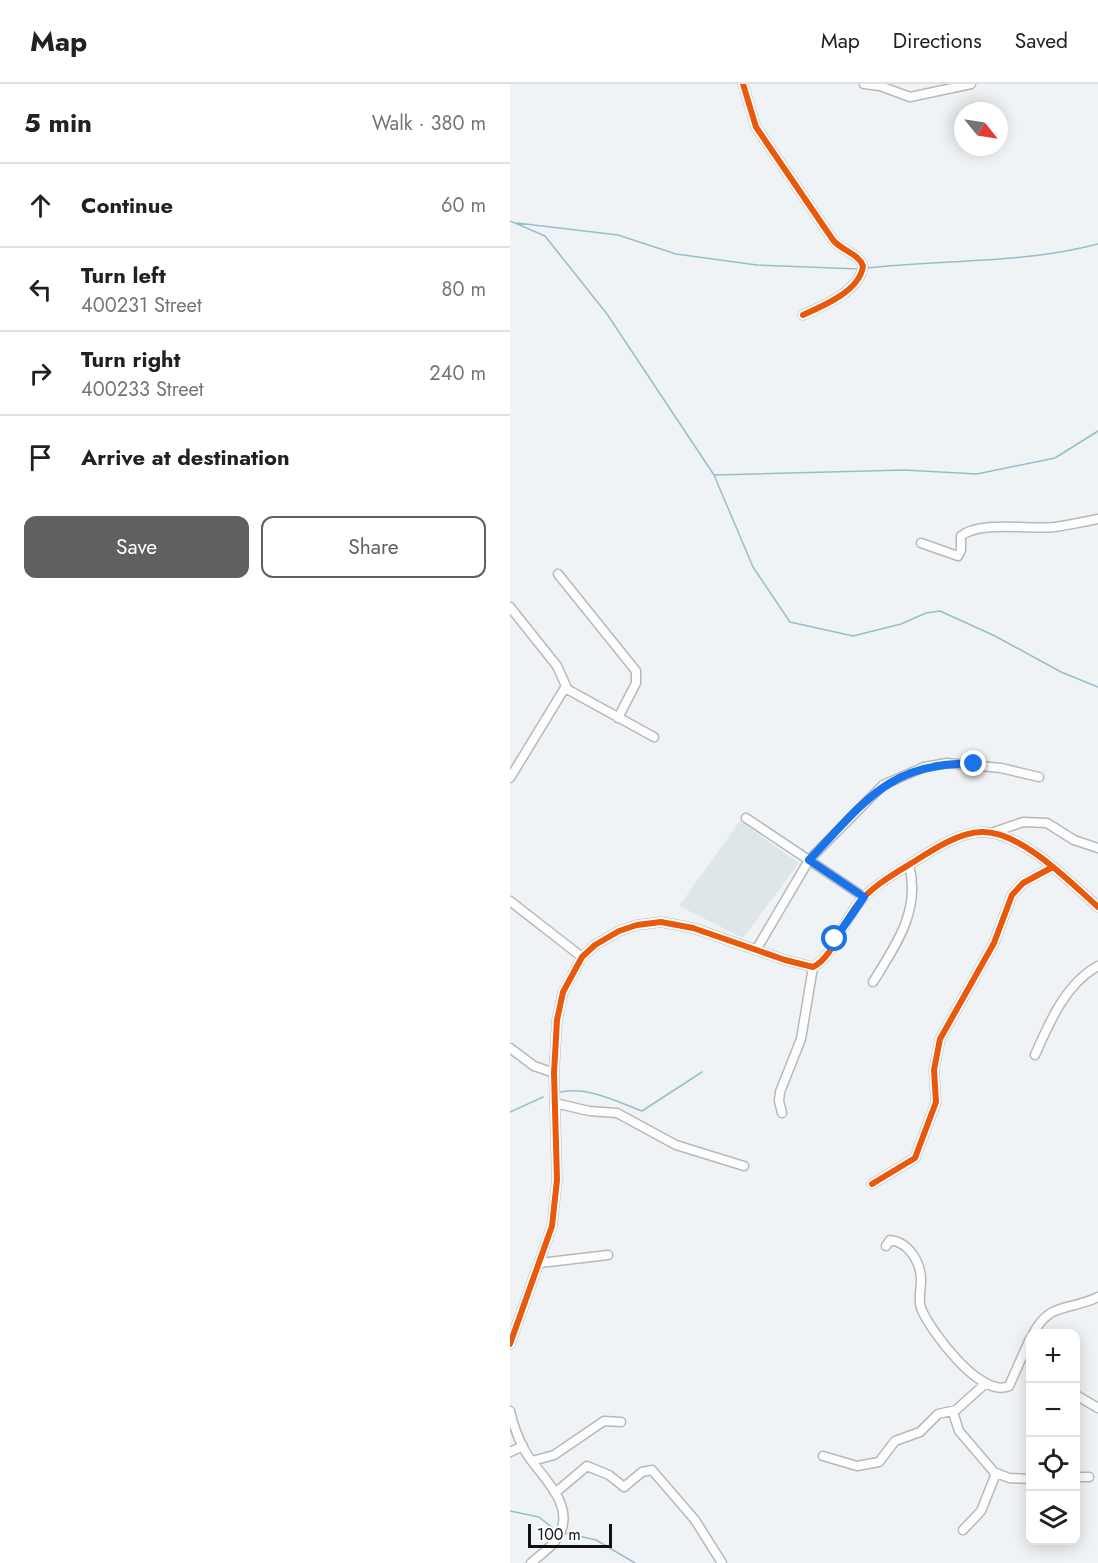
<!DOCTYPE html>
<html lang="en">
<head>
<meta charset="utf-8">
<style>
  body { margin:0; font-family:Jost,sans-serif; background:#f6f6f6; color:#202124 }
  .controls { position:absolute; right:18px; bottom:18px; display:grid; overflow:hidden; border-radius:12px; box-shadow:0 3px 15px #0003 }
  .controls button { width:54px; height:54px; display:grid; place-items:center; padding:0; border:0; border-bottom:2px solid #e0e0e0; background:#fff; color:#202124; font:30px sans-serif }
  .compass { position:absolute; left:444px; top:18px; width:54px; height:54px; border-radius:50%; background:#fff; box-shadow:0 3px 15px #0003; rotate:120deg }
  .scale { position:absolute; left:18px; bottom:15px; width:84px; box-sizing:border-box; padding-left:6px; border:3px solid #0f1112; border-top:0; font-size:16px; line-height:21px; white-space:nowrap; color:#0f1112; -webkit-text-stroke:4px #fff; paint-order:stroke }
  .stop { position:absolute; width:18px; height:18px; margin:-14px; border:4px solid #1a73e8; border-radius:50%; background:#fff }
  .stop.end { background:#1a73e8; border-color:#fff; box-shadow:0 2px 6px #0008 }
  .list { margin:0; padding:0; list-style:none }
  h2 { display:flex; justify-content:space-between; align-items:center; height:78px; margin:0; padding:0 24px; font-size:26px }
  h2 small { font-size:20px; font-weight:400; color:#757577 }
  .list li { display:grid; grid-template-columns:39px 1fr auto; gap:18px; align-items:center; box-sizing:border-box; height:84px; padding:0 24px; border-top:2px solid #e0e0e0 }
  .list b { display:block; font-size:22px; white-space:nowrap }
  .list p { margin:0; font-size:20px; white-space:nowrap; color:#757577 }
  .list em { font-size:20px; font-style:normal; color:#757577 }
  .actions { display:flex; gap:12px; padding:18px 24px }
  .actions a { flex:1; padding:14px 0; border:2px solid #5e6061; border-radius:12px; text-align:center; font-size:21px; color:#5e6061 }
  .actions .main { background:#5e6061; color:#fff }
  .icon { flex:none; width:33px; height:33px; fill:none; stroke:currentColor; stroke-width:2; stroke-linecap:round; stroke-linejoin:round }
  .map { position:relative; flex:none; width:588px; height:1479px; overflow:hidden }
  header { display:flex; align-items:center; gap:36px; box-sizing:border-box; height:84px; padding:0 30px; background:#fff; border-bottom:2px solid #e0e0e0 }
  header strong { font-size:28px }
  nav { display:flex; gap:33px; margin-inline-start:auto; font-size:21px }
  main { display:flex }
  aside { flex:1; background:#fff }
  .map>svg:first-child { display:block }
  .built { fill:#dde6e9 }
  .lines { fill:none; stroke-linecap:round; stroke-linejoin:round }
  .stream { stroke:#98bdca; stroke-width:1.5 }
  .minor-casing { stroke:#b6b8ba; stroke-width:11 }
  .minor { stroke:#fdfdfe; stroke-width:8 }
  .cycleway-casing { stroke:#fff; stroke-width:10 }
  .cycleway { stroke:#e8590c; stroke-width:6 }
  .route { stroke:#1a73e8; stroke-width:8 }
</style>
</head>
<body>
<header>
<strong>Map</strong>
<nav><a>Map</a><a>Directions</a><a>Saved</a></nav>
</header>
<main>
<aside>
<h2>5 min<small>Walk · 380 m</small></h2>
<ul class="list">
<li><svg class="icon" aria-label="ahead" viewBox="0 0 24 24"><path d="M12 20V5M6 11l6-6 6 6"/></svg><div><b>Continue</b></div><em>60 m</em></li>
<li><svg class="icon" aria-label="left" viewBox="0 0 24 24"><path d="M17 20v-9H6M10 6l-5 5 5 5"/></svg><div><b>Turn left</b><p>400231 Street</p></div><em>80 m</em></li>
<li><svg class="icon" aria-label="right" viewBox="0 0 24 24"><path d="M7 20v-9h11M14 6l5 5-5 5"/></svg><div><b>Turn right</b><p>400233 Street</p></div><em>240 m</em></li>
<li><svg class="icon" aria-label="arrive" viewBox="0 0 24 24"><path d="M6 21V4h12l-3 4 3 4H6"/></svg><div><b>Arrive at destination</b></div></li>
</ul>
<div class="actions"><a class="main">Save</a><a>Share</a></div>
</aside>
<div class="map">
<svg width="588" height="1479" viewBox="0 0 588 1479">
  <rect width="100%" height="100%" fill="#f0f3f5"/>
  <!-- built -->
  <path class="built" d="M230,737L289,779L233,854L169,822Z"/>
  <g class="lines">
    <!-- stream -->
    <path class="stream" d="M0,137L35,152L97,230L204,391L243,483L280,538L343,552L391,540L416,529L430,527L485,552L551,588L588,603
      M7,139L108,151L166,170L247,181L349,185
      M357,184C434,175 512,180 588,160
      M205,391L394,386L467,390L545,374L588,347
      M47,1009C76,1001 105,1017 132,1027L192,988
      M0,1028L33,1013
      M0,1427L29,1433L44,1445
      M55,1449L86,1456L125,1479"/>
    <!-- minor casing -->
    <g class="minor-casing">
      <path id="minor" d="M233,0L246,43L323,156C332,167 348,169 353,182C350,207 313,222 293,231
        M354,0L370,2L400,13L461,0
        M411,459L448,472L451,466V452C470,436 522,446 545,443C560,441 574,438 588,435
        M48,490L126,587V599L108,634
        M0,523L47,582L56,602L0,694
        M55,604L144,653
        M236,734L354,813
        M481,749L513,738L537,739L564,756L588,764
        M0,817L72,873
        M246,866L299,776L373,701L414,683L437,679L491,684L529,693
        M363,898C386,861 411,826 399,781
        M0,964L24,982L44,989
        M525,971C539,939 556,899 588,882
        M45,1019L79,1027L107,1029L166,1061L234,1082
        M272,1029L269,1017L270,1008L291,955L303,883
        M362,1100L405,1074L426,1018L424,986L430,955L484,859L502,811L513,799L541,784
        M376,1162L380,1156C399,1158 411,1179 411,1196C411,1206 408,1215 411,1224C420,1247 471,1315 499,1302L520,1255
        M30,1179L98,1171
        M523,1250C540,1217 560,1227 588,1213
        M0,1260L42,1142L47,1096L44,989L47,936L53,908L72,873L85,861L109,847L127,841L151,838L183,844L275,876L303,883C322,874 333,839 347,821C362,802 384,790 405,777C424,765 448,749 471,748C510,746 561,799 588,823
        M566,1311L588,1324
        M0,1327C3,1341 8,1354 15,1367C28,1390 65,1418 50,1449C45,1461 31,1470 21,1479
        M443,1328L449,1347L484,1388L485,1392L471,1427L453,1446
        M0,1368L13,1362
        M313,1372L347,1382L369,1378L385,1357L410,1348L428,1330L446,1326L476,1299
        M22,1377L44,1371L94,1337L111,1338
        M484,1388L499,1394L520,1395
        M566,1393H579
        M45,1409L77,1382L99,1391L114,1403L132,1388L142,1386L185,1436L212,1479"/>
    </g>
    <!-- minor -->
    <use href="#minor" class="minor"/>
    <!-- cycleway casing -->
    <g class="cycleway-casing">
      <path id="cycleway" d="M233,0L246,43L323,156C332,167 348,169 353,182C350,207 313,222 293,231
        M362,1100L405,1074L426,1018L424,986L430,955L484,859L502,811L513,799L541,784
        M0,1260L42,1142L47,1096L44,989L47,936L53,908L72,873L85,861L109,847L127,841L151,838L183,844L275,876L303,883C322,874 333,839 347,821C362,802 384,790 405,777C424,765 448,749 471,748C510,746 561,799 588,823"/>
    </g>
    <!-- cycleway -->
    <use href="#cycleway" class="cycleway"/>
  </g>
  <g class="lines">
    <!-- route -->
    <path class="route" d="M325,855L354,813L299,776C353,720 379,677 464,680"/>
  </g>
</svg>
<div class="controls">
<button>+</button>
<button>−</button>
<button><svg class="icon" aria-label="locate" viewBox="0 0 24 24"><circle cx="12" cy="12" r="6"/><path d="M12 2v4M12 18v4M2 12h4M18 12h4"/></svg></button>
<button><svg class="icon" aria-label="layers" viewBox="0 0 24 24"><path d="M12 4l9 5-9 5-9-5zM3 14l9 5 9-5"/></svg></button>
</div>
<svg class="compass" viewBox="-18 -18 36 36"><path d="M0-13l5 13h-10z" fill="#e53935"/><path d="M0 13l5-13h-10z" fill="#757577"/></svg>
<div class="scale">100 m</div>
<div class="stop" style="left:325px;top:855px"></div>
<div class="stop end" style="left:464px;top:680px"></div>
</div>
</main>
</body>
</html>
